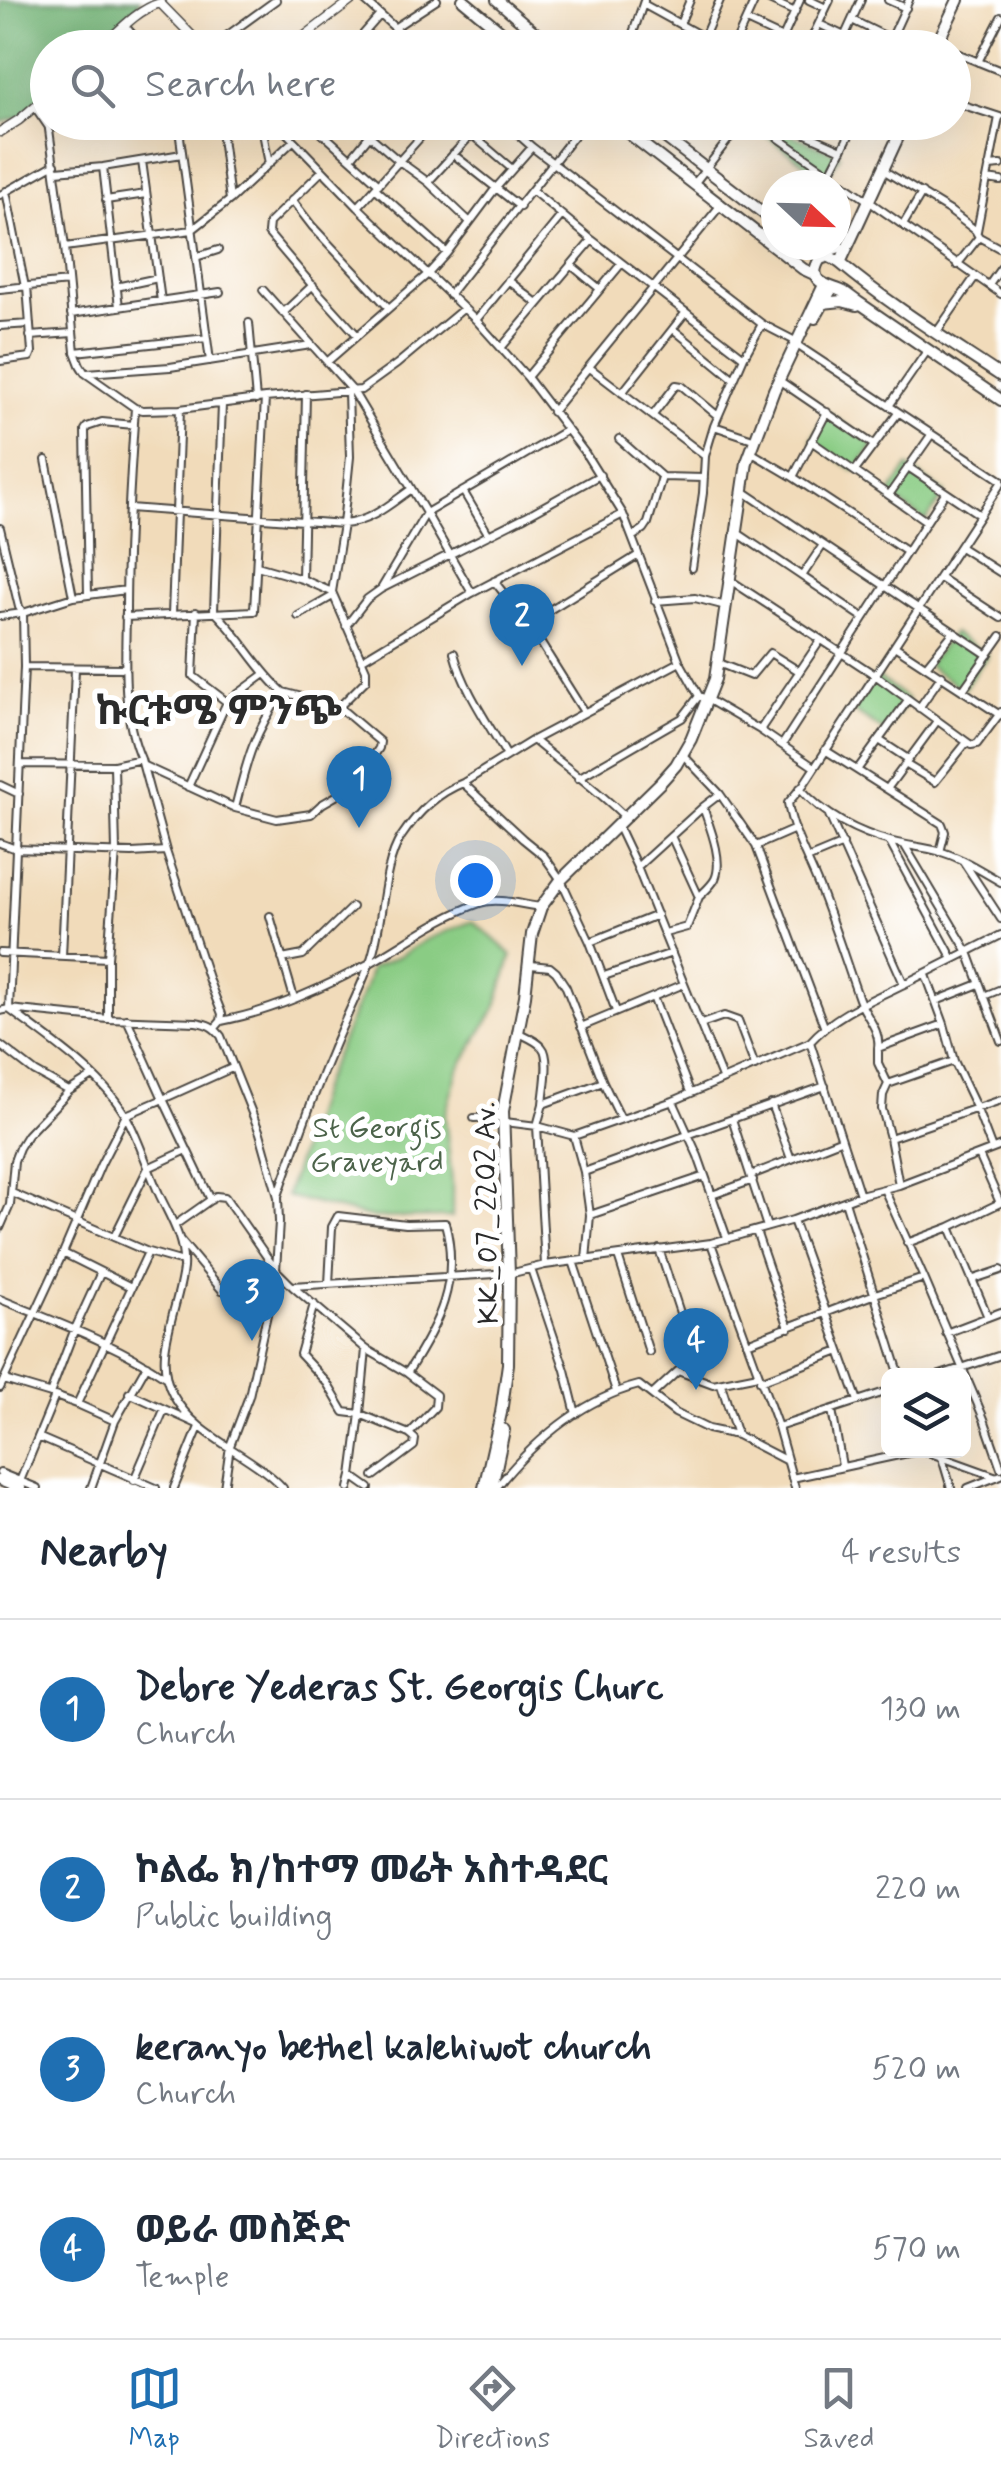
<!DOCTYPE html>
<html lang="en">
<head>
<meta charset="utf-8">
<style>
  body { margin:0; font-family:Mynerve,"Noto Sans Ethiopic",sans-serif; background:#f6f6f7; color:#1f2937 }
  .controls { position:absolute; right:30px; bottom:30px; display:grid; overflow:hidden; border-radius:15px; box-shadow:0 10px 40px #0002 }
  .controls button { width:90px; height:90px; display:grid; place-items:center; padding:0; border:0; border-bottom:2px solid #e0e1e3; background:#fff; color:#1f2937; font:50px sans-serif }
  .compass { position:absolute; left:761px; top:170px; width:90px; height:90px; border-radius:50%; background:#fff; box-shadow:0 10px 40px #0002; rotate:112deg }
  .you { position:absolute; left:475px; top:880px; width:35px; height:35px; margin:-25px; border:8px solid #fff; border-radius:50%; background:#1a73e8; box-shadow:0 0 0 15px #1a73e833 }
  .badge { display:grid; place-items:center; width:65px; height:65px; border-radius:50%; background:#1f6fb2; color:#fff; font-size:32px; font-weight:700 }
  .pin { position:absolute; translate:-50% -82px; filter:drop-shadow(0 2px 5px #0008) }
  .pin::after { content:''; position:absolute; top:52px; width:35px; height:30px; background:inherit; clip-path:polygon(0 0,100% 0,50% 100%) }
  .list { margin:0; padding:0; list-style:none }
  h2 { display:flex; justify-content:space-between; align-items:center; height:130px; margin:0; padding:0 40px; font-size:42px }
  h2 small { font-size:32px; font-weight:400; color:#747a83 }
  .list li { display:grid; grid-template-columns:65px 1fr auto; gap:30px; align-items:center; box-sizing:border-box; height:180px; padding:0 40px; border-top:2px solid #e0e1e3 }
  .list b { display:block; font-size:38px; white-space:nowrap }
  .list p { margin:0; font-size:32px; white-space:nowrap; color:#747a83 }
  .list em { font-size:32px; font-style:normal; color:#747a83 }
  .icon { flex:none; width:55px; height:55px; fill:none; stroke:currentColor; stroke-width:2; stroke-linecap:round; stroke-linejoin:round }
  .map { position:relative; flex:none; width:1001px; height:1488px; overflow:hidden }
  .search { position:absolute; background:#fff; box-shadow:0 10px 40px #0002; left:30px; right:30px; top:30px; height:110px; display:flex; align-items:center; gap:25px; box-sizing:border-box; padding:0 35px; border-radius:55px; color:#747a83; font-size:38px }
  .sheet { height:850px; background:#fff }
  nav { display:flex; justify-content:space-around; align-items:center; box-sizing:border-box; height:140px; border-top:2px solid #e0e1e3; background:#fff; font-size:28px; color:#747a83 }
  nav a { display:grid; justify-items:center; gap:5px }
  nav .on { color:#1f6fb2 }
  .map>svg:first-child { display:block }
  .green { fill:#8acc84; stroke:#5a7c58; stroke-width:2.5 }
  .forest { fill:#6fb072; stroke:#4d6e4e; stroke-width:2.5 }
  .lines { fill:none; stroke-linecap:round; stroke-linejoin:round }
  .minor-casing { stroke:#494540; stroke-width:10 }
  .tertiary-casing { stroke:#494540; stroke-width:11 }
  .primary-casing { stroke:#494540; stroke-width:14 }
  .minor { stroke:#fff; stroke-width:6 }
  .tertiary { stroke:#fff; stroke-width:8 }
  .primary { stroke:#fff; stroke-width:10 }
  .labels { text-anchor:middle; stroke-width:10; stroke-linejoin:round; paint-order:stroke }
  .park-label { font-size:30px; fill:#4c634a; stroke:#fff }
  .street-label { font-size:30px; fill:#2b2b2b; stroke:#fff }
  .district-label { font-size:40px; font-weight:bold; fill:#2b2b2b; stroke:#fff }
</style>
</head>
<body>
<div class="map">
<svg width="1001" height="1488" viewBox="0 0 1001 1488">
  <rect width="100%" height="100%" fill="#fff"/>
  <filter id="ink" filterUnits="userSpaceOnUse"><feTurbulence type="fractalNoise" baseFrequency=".01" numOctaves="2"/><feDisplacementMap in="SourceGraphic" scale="20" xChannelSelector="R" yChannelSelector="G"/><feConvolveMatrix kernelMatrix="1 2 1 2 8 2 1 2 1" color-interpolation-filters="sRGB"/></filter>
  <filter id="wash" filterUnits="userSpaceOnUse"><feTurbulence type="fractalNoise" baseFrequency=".0048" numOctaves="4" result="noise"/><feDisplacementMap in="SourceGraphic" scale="40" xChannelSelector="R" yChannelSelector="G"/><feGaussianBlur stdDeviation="2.25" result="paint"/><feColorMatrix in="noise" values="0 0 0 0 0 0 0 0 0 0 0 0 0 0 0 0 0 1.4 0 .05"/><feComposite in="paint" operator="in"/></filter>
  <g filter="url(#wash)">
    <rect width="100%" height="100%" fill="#f1dbba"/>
    <!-- green -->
    <path class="green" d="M753,123H764L840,155L826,179L761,132Z
      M827,412L874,445L855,471L811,441Z
      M908,467L945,493L926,521L889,495Z
      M953,633L988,655L963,690L927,665Z
      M875,675L908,700L885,732L852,710Z
      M473,921L512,955L495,1009L458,1070L445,1115L452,1182V1217L373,1218L286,1196L320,1090L365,987L371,968L398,957L427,939Z"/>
    <!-- forest -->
    <path class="forest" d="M0,0H140C118,58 102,47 48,48L47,97L28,115L0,123Z"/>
  </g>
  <g filter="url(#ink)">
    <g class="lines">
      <!-- minor casing -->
      <g class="minor-casing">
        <path id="minor" d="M364,0L417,48
          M769,0L795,12
          M809,0L826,8
          M888,0L906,8
          M643,4L723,48
          M852,20L891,39
          M746,21L804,48
          M680,24L690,0
          M819,24L855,41
          M125,26L145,48
          M394,28L437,0
          M633,33L652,48
          M845,35L861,0
          M704,37L720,0
          M783,38L800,0
          M210,48L276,0
          M351,48L380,15
          M622,48L633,33L644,1
          M733,48L755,0
          M807,48L830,0
          M887,48L909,0
          M954,52L1001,71
          M978,62L1001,17
          M45,97L48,116
          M954,102L1000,117
          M35,107L48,126
          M48,122L65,247L75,352L80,365L85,373L135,408L143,410L180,409L265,398L361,390L397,364L463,309
          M178,122L210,361
          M220,122L230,200
          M261,122L269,164
          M276,122L358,207L476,320L527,377L585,453L623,514L680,662L699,696L706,699
          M310,122L379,184
          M354,122L399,161L428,182L470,222
          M419,122L427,130
          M457,122L512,169
          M504,122L532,147L762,324L797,342
          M756,122L1001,294
          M779,122L842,150
          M878,122L899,133
          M49,127L108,122
          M323,135L334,122
          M453,154L520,207
          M351,158L369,136
          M142,161L161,301
          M989,166L1001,165
          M103,167L119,307
          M883,170L950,211L975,230L979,237L1001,249
          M56,171L103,167L182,154
          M322,171L269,223L268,233L318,292L357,335
          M830,173L856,122
          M987,179L1001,181
          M428,182L472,134
          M694,184L742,122
          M375,188L447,253
          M6,191L25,287
          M533,191L592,240L744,357
          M0,195L55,164
          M106,200L146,194
          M292,200L312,226L388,307
          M358,207L434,122
          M903,225L922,193
          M977,231L999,117
          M65,247L192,230L230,200L293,141
          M196,257L218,250
          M571,265L600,289
          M957,265L979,237
          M508,280L538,304
          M989,285L1001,268
          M116,287L158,278
          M0,289L68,282
          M263,290L353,391L426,513L381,589
          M449,295L585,122
          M283,313L313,285
          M71,314L220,292
          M476,320L562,215
          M249,323L256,400
          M0,326L30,324
          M673,329L734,379
          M936,333L975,277
          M30,336L73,333
          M800,347L1001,480
          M501,348L592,240
          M75,352L207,338
          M0,361L30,357L32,352L27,286
          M327,362L428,274L447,253L495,189L532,147
          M590,368L705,456
          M87,373L170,367L311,345
          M527,377L622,263
          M783,383L874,445
          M622,393L686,312
          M222,405L214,611C240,635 256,668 283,692
          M889,406L927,351
          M135,408C130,477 126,546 126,615C125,663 122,716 141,759L166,851L209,981L222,1014L221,1021
          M552,412L720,206
          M653,415L676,385L682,386L718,416
          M619,439L662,477
          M753,439L714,426L744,357L762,324
          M811,441L926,521
          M754,454L793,477L907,552
          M46,460L73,597
          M908,467L980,515
          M855,471L898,413
          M793,477L827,412
          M463,491L489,535
          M746,493L988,655
          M889,495L931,435
          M129,508L343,524C370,522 389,505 410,490
          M0,528L19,607L23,613L24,667L9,1009C48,1039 103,1074 127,1118C140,1142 148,1170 160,1196C171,1219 185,1241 183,1268C179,1309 151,1355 173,1395C196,1438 251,1453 283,1488
          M739,534L864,618
          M632,537L644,529L648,523L662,477L704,478
          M960,547L1001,573
          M257,566L302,579L332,592
          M692,568L703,493L705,456L714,426
          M802,576L823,545
          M940,578L1001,618
          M302,579L306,394
          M494,581L530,626L584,712
          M733,582L875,675L971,745L977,744L1001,712
          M472,593L426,513L567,430
          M88,595L85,430L87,427L102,422L134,425
          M655,601L695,598L726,606
          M196,612L193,676L227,702
          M172,614L180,409
          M0,616L23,613L73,597L126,590
          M298,616L333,596
          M125,617L254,611L265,398
          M530,625L535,619L637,556
          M346,626L367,599L381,589L526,516L600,475
          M896,647L1000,715
          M454,653C464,690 488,723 507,756
          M361,660L472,593L623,514
          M723,665L751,676L770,653L799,671
          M927,665L953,633
          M24,667L125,668
          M963,690L1001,636
          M712,702L760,730L814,767
          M919,708L942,675
          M760,730L820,641
          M879,740L908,759
          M782,745L945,493
          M825,750L942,824L945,832L940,852
          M686,758L720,794L756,846L824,1026
          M21,764L114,765L141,759
          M905,764L935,782L967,742
          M144,766L235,808C247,760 253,734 283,692L339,707L366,680V670L332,592L343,524L350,457L348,392
          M857,770L908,700
          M578,778L682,718L699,696
          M463,783L533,740
          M0,785L19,794
          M188,787L227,702L265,674
          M800,788C823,815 858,833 893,842C908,846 923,847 938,851C961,857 981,871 1001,882
          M887,789L937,721
          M703,807L720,794
          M235,808L277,819L311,814L322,804L350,788L358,780L379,748L380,742L339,707
          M625,817C597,789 564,766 533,740L680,662
          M619,829L637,867L684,984
          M889,841L953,959
          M0,843L16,849L132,853L166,851
          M756,846L795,829
          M905,846L968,952L1001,1041
          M807,859L843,844
          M963,861L1001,919
          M637,867L703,807C709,825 724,860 715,879C712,885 704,892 699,897
          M563,884L590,942
          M270,916L294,998
          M665,933L687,927L699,897L671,836
          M0,953L108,958
          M62,956L75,669
          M282,959L303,955L352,907
          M531,965L550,967L556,972L566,987L603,1082L621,1119
          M926,975L944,1024L954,1061L976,1107L992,1149
          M604,976L672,953
          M904,984L1001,935
          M984,996L1001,989
          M653,997L690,1092
          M936,1001L979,984
          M0,1011L9,1009L108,1019L196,1022C208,1024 213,1026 221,1036L260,1133L278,1197L279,1222L276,1270L268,1310L249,1396L230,1446L224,1488
          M616,1011L590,942L657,915
          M108,1019V958L116,852L114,765
          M701,1024L724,1016L738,1021L755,1066
          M944,1024L878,1048C881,1030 865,1016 859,999C845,960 833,921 817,882C807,857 792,831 788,803L804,784L1001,483
          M581,1027L684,984L722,1078
          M215,1028L221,1021C274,1011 325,987 372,962C407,942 442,916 480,903C499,897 522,905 541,907
          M521,1034C527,1037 537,1041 542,1047C551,1057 544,1090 543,1104
          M810,1042L860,1195
          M0,1045L35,1072L69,1091L93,1076
          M878,1048V1063L888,1084
          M673,1101L698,1156L727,1238
          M771,1104L791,1159
          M474,1118L503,1117
          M732,1119L825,1086
          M505,1122L537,1126L574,1136
          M890,1138L1001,1100
          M979,1155L1000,1203
          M584,1172L590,1215L705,1176
          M751,1175L840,1140
          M899,1185L890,1138L882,1109L883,1095L888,1084L954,1061
          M884,1189L924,1278
          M12,1193L148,1252L183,1262
          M712,1195L753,1180
          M278,1196C295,1148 311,1100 331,1053C343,1022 359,993 370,962C384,924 381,869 401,837C417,813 437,793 463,783L523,839L544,856L561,880
          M211,1200L163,1099L232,1068
          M845,1201L900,1376
          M793,1220L858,1401
          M175,1225L216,1196L225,1197L276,1270L292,1286L513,1273L545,1265L711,1243L793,1220L860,1195L899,1185L1001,1146
          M767,1227L732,1119L584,1172L574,1136L673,1101L810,1042C835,1014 871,1000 904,984L829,815
          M950,1227L1000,1203
          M0,1228L10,1205L14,1161L19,1148L27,1135L69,1091
          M756,1231L789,1328
          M114,1237L148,1168L187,1150
          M180,1240L222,1290
          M711,1243L778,1427L888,1391
          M907,1243L950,1227L988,1317
          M659,1249L683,1322
          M63,1253L131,1287
          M618,1256L649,1352
          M586,1260L590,1215
          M573,1261L616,1391
          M545,1265L537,1126L543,1104L603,1082
          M531,1269L565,1370L576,1414
          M974,1279L1001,1270
          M329,1284L332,1227L338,1216L406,1224L445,1223C461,1282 438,1325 407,1373
          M293,1287L366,1349L407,1373L436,1395L435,1407L409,1434L415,1439L414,1446L374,1476
          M0,1299C55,1322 116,1343 165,1377
          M314,1304L300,1354L327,1383L344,1412L360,1414L366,1349
          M946,1333L1001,1312
          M747,1343L875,1294L924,1278L984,1419L1001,1468
          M937,1376L1001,1355
          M4,1380L51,1394
          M760,1381L840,1351
          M721,1384L737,1435
          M0,1388L63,1253L101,1164L126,1115L163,1099L127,1019
          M129,1393L195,1423
          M50,1394L74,1331L101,1272
          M652,1395L678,1371L713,1384L758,1375
          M77,1404L115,1421
          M832,1410L842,1466
          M778,1427L795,1488
          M38,1437L156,1488
          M942,1458L951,1488
          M0,1473L37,1488
          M352,1476L369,1488
          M792,1478L922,1450L997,1477
          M134,1480L164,1410
          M20,1481L55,1396L77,1404L148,1252
          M91,1488L115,1421L147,1365
          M174,1488L199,1427
          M349,1488L352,1476L360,1414L409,1434
          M496,1488C533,1442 581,1400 639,1385L675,1413L708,1429L737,1435L787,1461
          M968,1488L1001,1475"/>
      </g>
      <!-- tertiary casing -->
      <g class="tertiary-casing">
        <path id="tertiary" d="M100,48C118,32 137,10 160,3L204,48
          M289,48L352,0
          M0,132L19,120L48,95"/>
      </g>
      <!-- primary casing -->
      <g class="primary-casing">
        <path id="primary" d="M463,0L521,48
          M497,0L553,48
          M935,48L958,0
          M614,122L803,269L816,275
          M645,122L776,223
          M805,245C815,251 833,257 840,263C890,305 947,340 1001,376
          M817,252H825L839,247
          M826,257L820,259C805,283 829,285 844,292C849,295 853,299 858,302L1001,400
          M840,263L905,122
          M823,303L842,301L857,305
          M815,318L832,288
          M0,1480L20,1488
          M492,1487L504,1430
          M484,1488L501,1413L508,1364L509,1273L503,1111L525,996L532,934L541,907L561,880L660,783L676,765L691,739L715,679L747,462L774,390L824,285"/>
      </g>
      <!-- minor -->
      <use href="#minor" class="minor"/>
      <!-- tertiary -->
      <use href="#tertiary" class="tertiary"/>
      <!-- primary -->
      <use href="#primary" class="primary"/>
    </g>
  </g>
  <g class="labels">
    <!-- park labels -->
    <g class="park-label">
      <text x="377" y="1137">St Georgis<tspan x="377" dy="34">Graveyard</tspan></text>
    </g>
    <!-- street labels -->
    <g class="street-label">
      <text transform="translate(486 1213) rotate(-91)" y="10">KK_07_2202 Av.</text>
    </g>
    <!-- district labels -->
    <g class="district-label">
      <text x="219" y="724">ኩርቱሜ ምንጭ</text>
    </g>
  </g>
</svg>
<div class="controls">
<button><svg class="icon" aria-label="layers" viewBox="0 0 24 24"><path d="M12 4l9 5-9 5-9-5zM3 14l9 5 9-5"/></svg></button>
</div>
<svg class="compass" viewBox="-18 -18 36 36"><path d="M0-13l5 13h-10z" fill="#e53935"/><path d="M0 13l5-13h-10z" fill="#747a83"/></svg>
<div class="you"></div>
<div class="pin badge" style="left:359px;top:828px">1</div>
<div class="pin badge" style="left:522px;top:666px">2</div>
<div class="pin badge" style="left:252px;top:1341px">3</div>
<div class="pin badge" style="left:696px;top:1390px">4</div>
<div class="search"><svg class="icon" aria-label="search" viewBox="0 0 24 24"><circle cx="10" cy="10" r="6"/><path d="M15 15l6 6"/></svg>Search here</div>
</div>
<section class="sheet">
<h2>Nearby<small>4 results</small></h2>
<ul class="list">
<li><span class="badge">1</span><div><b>Debre Yederas St. Georgis Churc</b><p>Church</p></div><em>130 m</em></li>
<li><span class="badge">2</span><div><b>ኮልፌ ክ/ከተማ መሬት አስተዳደር</b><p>Public building</p></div><em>220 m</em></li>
<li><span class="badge">3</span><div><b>keranyo bethel kalehiwot church</b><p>Church</p></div><em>520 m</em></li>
<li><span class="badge">4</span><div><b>ወይራ መስጅድ</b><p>Temple</p></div><em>570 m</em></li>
</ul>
</section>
<nav>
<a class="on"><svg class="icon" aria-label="map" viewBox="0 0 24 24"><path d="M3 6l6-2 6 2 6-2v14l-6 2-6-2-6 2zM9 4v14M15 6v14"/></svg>Map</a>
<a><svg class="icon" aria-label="directions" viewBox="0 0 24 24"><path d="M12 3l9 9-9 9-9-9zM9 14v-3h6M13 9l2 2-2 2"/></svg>Directions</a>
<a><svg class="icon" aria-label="saved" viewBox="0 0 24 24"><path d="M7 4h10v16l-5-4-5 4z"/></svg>Saved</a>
</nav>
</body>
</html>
